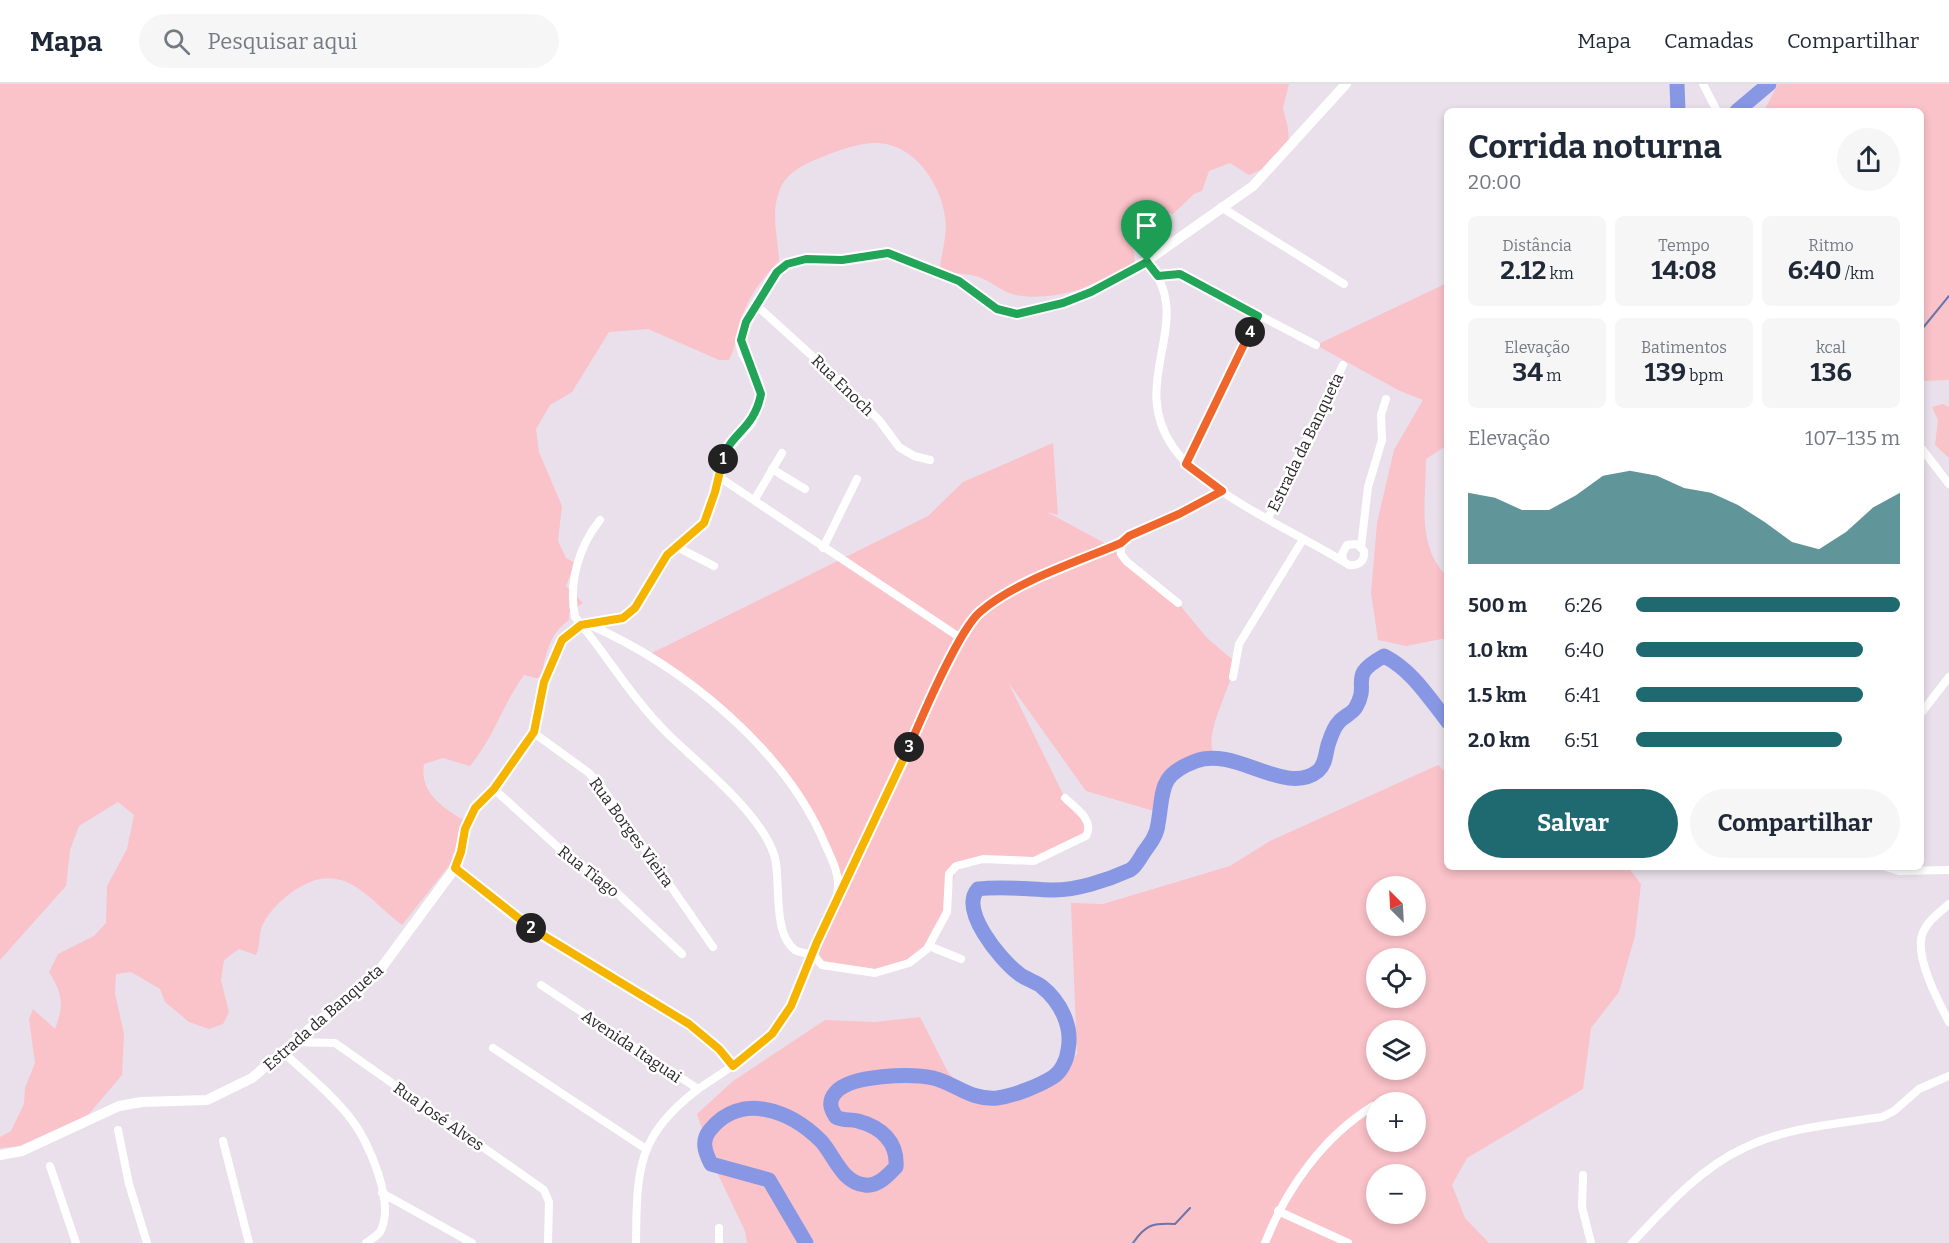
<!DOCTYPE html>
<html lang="pt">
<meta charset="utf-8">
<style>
:root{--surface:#fff;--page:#f6f6f7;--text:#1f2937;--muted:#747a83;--line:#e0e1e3;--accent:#1e6a70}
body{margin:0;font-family:Bitter,serif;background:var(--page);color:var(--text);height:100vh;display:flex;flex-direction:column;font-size:22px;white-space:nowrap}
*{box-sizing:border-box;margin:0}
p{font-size:20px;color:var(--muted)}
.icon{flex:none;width:33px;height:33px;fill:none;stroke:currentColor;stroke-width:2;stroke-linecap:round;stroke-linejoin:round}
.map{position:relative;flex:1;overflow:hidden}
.drawer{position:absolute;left:1444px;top:24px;width:480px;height:762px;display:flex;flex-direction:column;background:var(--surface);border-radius:9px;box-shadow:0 3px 9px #0003}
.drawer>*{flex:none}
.needle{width:39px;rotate:336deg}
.buttons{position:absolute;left:1366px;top:792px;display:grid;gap:12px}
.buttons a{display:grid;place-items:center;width:60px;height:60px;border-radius:50%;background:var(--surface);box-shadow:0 3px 9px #0003;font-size:30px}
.pin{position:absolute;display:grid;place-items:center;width:51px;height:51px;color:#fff;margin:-62px -26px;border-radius:50% 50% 50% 0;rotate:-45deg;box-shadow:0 0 6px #0007}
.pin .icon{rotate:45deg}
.km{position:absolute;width:30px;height:30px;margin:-15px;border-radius:50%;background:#222;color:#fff;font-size:16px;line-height:30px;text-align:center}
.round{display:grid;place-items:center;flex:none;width:63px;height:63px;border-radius:32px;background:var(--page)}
.summary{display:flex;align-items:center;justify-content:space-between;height:102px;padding:0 24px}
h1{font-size:33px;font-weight:700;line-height:45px}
.metrics{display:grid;grid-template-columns:repeat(3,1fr);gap:9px;height:102px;padding:6px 24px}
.metrics div{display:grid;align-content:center;border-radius:9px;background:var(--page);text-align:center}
.metrics b{font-size:26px;font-weight:700}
.metrics small{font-size:16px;font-weight:400}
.metrics p{font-size:16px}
.chart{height:168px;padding:12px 24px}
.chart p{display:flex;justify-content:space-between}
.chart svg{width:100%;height:108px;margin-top:6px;fill:var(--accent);opacity:.7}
.primary-button{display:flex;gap:12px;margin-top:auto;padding:12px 24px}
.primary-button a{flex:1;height:69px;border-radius:36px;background:var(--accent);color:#fff;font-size:24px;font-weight:700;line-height:69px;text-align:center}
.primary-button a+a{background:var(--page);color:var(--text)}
ul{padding:0 24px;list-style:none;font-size:20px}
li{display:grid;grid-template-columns:96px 72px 1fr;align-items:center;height:45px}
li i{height:15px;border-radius:8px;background:var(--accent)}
header{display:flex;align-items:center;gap:36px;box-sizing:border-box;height:84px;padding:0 30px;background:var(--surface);border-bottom:2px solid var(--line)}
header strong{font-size:28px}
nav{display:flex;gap:33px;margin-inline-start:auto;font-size:21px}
.search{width:420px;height:54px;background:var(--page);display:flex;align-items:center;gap:15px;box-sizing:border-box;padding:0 21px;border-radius:33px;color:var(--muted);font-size:22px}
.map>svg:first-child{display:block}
.green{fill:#fac2c9;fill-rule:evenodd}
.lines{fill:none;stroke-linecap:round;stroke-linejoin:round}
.stream{stroke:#6b75ac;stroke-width:2}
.river{stroke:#8797e4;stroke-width:15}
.minor{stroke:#fff;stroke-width:8}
.tertiary{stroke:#fff;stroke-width:10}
.split-1-casing{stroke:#fff;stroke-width:12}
.split-2-casing{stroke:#fff;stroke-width:12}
.split-3-casing{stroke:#fff;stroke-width:12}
.split-4-casing{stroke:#fff;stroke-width:12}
.split-5-casing{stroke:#fff;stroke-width:12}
.split-1{stroke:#22a559;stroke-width:8}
.split-2{stroke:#f5b400;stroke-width:8}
.split-3{stroke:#f5b400;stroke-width:8}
.split-4{stroke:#f0652b;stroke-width:8}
.split-5{stroke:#22a559;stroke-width:8}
.labels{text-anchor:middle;stroke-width:5;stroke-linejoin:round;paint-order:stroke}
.street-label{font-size:16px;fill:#2b272b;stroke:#fff}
</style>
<header>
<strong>Mapa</strong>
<div class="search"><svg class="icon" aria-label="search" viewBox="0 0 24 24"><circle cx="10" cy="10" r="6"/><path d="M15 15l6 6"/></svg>Pesquisar aqui</div>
<nav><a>Mapa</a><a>Camadas</a><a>Compartilhar</a></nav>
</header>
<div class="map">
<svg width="1949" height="1159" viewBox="0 0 1949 1159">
<rect width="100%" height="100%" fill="#eae0eb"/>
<g class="green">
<path d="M0,0h1289l-6,24 5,20 1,18 -26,23 -14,6 -19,-12 -21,8 -7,20 -8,3 -21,20c-15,-5 -36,9 -51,16l12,21 1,11c-28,23 -88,42 -123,32 -12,-4 -22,-13 -33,-17 -15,-5 -26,-1 -39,-11 2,-13 6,-28 6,-41 -2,-36 -28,-79 -67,-82 -19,-1 -39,7 -57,14 -16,6 -35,15 -42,32 -10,24 -2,47 -1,72 -14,15 -27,30 -35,50 -7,16 -7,34 -15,49h-10l-71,-31 -39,3 -37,60 -22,13 -14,24 3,23 23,54 -4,35 8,17 9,5 -9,23 17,17 -14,10v7c-20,14 -23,34 -28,57l-5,1 -12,-3c-21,29 -31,64 -54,91l-27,-8 -19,6c-5,28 18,43 39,56l-12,43 -49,62c-35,-27 -59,-67 -107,-35 -11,7 -26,21 -32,34 -5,9 -2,21 -7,31l-17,-6 -15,11 -3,20 8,32 -6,12 -14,5 -20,-7 -24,-20 -5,-13 -29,-17 -15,2 -1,19 9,41 -2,41 -34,40 -69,31 -19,2v-11l11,-6 13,-27 1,-16 10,-25 -6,-44 4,-10 22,20c9,-24 8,-35 -6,-57l9,-18 36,-18 12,-13 1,-37 20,-37 7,-34 -16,-13 -39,24 -9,24 -4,36 -66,74z"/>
<polygon points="1778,0 1949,0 1949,296 1922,297 1922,27 1764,27"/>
<path d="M1447,199v162l-21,14c0,40 -10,88 21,117v62l-41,8 -28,-6 -7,-47 6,-70 17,-73 29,-50 -25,-10 -82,-45z"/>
<polygon points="1943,320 1949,323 1949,374 1935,361 1938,336 1932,323"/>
<path d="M1053,359l5,72 -11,-3 61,33 70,58 29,35 27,23c-2,29 -29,66 -21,92 -44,17 -46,11 -49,61l-78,-23 -78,-109 57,116 19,18 2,20 -52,25 -51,-2 -27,7 -9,46 -29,46 -43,15 -53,-8 -5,-23 20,-42 -1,-30 -21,-51 -35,-50 -65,-66 -67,-48 280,-139 35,-34z"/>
<path d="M1438,681l9,8 1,94h180l13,17 -6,52 -16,56 -28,36 -8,61 -116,69 -15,27 13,33 24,25h-742l-2,-12 -29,-61 -19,-56 36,-33 92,-61 50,2 45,-5 28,55 14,16 37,9 63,-25 15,-18 -6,-151 32,1 127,-38 40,-25zM1377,802h39v40h-39zM1377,874h39v40h-39zM1377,946h39v40h-39zM1377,1018h39v40h-39zM1377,1090h39v40h-39z"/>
</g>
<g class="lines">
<g class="stream">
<polyline points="1922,245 1949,212"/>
<path d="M1133,1159c13,-19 20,-20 42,-19l15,-16"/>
</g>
<g class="river">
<polyline points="1677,0 1678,27"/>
<polyline points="1737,27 1769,0"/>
<path d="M806,1159l-37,-63 -58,-16c-6,-12 -10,-23 -1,-34 31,-39 81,-19 111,11 13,14 21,42 44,44 13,2 23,-10 31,-18 2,-25 -15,-40 -38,-46 -8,-2 -15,0 -22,-4 -6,-9 -8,-16 0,-25 15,-17 75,-19 97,-14 24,6 36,22 64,20 16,-2 42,-12 56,-21 8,-5 14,-17 15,-27 5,-24 -8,-49 -27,-64 -7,-5 -16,-7 -23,-13 -18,-14 -59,-63 -40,-84 24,-3 48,0 73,1 24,1 57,-10 79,-20 6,-3 10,-12 14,-18 6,-8 13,-17 14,-28 6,-34 0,-49 38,-63 39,-15 90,36 122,10 9,-8 7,-19 11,-29 2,-6 6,-16 10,-20 5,-6 14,-9 17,-15 15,-26 -10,-30 28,-51 28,14 45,42 64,66"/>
</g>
<g class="minor">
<polyline points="1703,0 1717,27"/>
<polyline points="1221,123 1344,200"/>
<path d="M1147,178c52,59 -21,117 26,185 33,48 128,87 176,118 10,1 16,-4 15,-14l-7,-7 -10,1 -5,9 1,5"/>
<polyline points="1158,192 1180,190 1316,261"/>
<polyline points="756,221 844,301 879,336 899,363 914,372 930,376"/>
<polyline points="1922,365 1949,400"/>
<polyline points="1186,380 1258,232"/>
<polyline points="772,385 805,405"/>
<polyline points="719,393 962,555"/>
<polyline points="755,415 782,369"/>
<polyline points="1268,434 1343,281"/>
<path d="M600,436c-21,26 -32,63 -25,97 32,38 58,83 94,118 31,30 95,81 106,123 6,23 -3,75 20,92 4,3 13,3 18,5 -29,76 -49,91 -115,134"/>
<polyline points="675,462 714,482"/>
<polyline points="1361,463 1368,403 1382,356 1381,331 1386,315"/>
<polyline points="823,464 857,395"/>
<polyline points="1178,519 1126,477 1121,470 1121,459 1129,452 1180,430 1222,407"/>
<path d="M590,541c93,41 195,124 235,219 6,14 14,28 13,43 -1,23 -18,46 -25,68l9,10 53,8 34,-10 18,-14 20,-37 2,-38 7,-8 27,-7 51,2 52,-25c9,-16 -11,-28 -21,-38"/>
<polyline points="1233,593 1239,560 1302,457"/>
<polyline points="1922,628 1949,593"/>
<polyline points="534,649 589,689 601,702 713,863"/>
<polyline points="494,705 572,776 601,794 682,870"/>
<polyline points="1886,783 1899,787 1949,786"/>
<path d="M455,784c22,18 43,39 67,55 70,47 156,78 211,143"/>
<polyline points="840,810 929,618 962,555 979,529 1017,504 1121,459"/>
<path d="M1949,820c-10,9 -23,18 -27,31 -7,22 16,66 27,87"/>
<polyline points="929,862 961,875"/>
<path d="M541,901l157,104c-62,48 -61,81 -62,154"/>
<polyline points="292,958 335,959 544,1106 549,1118 548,1159"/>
<polyline points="493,964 646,1065"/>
<path d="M282,967c23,22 50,43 69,68 18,23 45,85 29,113 -3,4 -10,8 -14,11"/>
<polyline points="118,1046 129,1100 147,1159"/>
<polyline points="223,1057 249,1159"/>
<polyline points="50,1082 76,1159"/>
<polyline points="1583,1091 1582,1123 1591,1159"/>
<polyline points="382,1109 472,1159"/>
<polyline points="1278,1127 1348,1159"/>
<polyline points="719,1159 719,1144"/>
<path d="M1265,1159c21,-54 58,-106 108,-137"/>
<path d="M1632,1159c32,-34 68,-75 112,-95 43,-21 92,-24 138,-31l12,-6 25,-22 30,-13"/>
</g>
<polyline class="tertiary" points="0,1071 22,1067 119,1022 142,1018 207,1016 252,994 382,883 455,784 461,768 465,745 475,724 494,705 534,649 544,598 562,556 581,541 623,534 639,519 667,470 703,439 715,408 725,368 751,339 759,320 761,310 758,298 743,269 740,257 746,238 776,188 787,180 806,175 842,176 888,169 959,197 997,225 1017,230 1063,219 1131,188 1253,102 1346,0"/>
</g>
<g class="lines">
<defs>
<path id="split-1" d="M723,375c7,-26 31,-29 38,-65l-20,-54 5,-18 31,-50 10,-8 19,-5 36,1 46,-7 71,28 38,28 20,5 46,-11 28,-11 56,-30"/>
<polyline id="split-2" points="531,844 455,784 461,768 465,745 475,724 494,705 534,648 544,598 562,556 581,541 623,534 635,524 667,471 704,439 715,408 723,375"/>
<polyline id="split-3" points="531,844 689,940 719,965 733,982 772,950 791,922 817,858 909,663"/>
<path id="split-4" d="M909,663c13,-30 49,-116 71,-135 36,-31 97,-50 141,-69l8,-7 50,-22 43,-23 -36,-27 64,-132"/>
<polyline id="split-5" points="1147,178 1158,192 1180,190 1258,232 1250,248"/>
</defs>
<use href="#split-1" class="split-1-casing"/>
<use href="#split-2" class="split-2-casing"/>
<use href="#split-3" class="split-3-casing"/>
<use href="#split-4" class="split-4-casing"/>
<use href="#split-5" class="split-5-casing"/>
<use href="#split-1" class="split-1"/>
<use href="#split-2" class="split-2"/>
<use href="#split-3" class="split-3"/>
<use href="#split-4" class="split-4"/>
<use href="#split-5" class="split-5"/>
</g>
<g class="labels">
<g class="street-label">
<text transform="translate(843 301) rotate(44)" y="6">Rua Enoch</text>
<text transform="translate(1305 358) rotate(-64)" y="6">Estrada da Banqueta</text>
<text transform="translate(632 748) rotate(54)" y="6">Rua Borges Vieira</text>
<text transform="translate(589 787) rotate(38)" y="6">Rua Tiago</text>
<text transform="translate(323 933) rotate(-41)" y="6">Estrada da Banqueta</text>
<text transform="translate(632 962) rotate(34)" y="6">Avenida Itaguai</text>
<text transform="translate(439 1032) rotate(35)" y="6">Rua José Alves</text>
</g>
</g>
</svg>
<div class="buttons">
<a><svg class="needle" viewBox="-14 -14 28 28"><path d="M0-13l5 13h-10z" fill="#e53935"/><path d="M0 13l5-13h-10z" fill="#747a83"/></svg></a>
<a><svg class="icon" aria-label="locate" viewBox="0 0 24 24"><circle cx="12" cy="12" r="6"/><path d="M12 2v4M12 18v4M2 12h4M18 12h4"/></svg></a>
<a><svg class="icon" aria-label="layers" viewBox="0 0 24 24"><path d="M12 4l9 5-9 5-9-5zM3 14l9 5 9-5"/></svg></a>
<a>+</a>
<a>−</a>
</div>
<div class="pin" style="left:1147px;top:178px;background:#1e9e55"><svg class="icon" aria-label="arrive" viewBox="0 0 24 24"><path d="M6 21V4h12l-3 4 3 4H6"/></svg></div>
<b class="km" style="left:723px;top:375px">1</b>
<b class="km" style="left:531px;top:844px">2</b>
<b class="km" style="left:909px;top:663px">3</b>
<b class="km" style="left:1250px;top:248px">4</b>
<section class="drawer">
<div class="summary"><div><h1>Corrida noturna</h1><p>20:00</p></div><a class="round"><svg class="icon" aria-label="share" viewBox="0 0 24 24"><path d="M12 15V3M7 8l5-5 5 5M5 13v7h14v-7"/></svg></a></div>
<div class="metrics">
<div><p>Distância</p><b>2.12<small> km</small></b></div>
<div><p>Tempo</p><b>14:08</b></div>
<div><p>Ritmo</p><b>6:40<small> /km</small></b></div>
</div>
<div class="metrics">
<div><p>Elevação</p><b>34<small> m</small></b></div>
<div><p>Batimentos</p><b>139<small> bpm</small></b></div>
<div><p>kcal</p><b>136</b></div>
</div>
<div class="chart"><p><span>Elevação</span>107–135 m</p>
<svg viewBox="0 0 160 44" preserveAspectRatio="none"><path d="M0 44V15L10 17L20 22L30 22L40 16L50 8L60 6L70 8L80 13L90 15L100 20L110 27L120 35L130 38L140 31L150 21L160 15V44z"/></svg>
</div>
<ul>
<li><b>500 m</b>6:26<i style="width:100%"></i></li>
<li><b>1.0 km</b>6:40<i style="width:86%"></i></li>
<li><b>1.5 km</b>6:41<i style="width:86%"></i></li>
<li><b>2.0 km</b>6:51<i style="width:78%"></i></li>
</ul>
<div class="primary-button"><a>Salvar</a><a>Compartilhar</a></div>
</section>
</div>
